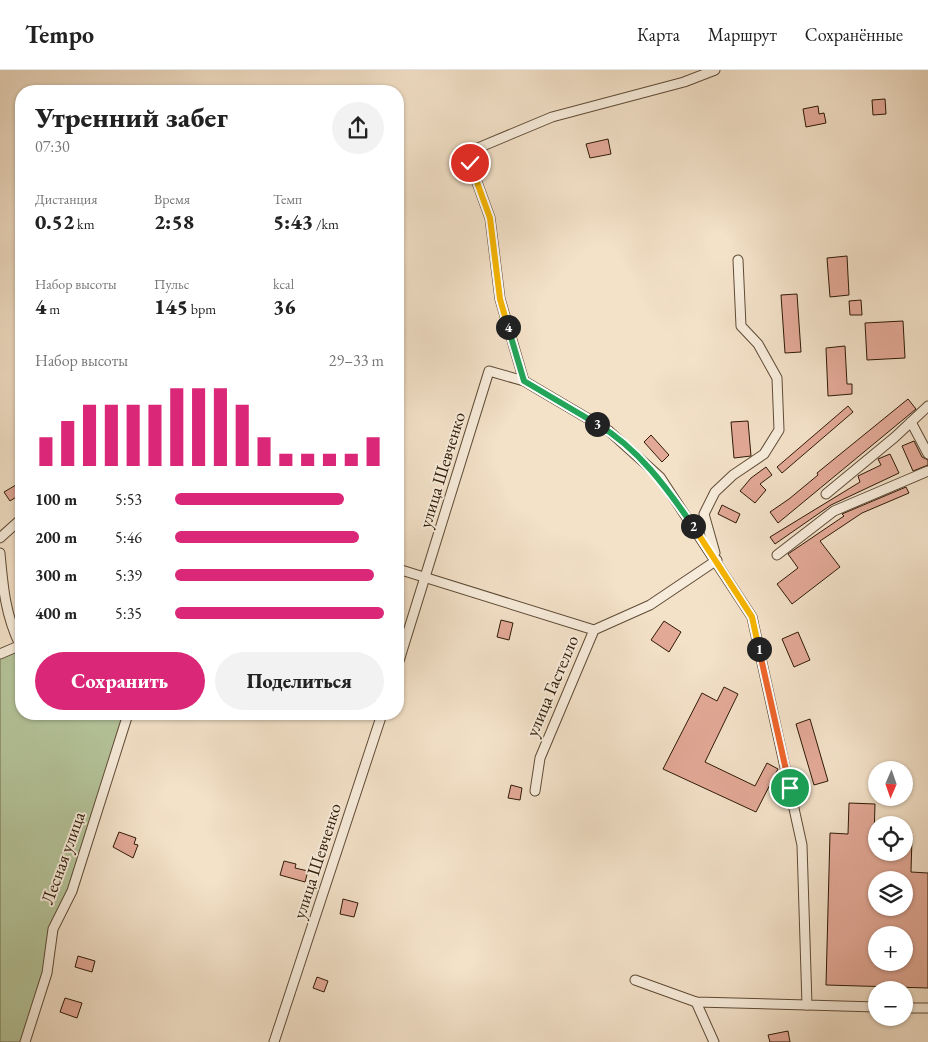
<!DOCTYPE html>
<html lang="ru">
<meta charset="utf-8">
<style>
:root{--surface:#fff;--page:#f2f2f2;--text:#222;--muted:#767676;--line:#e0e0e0;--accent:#db2777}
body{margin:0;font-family:"EB Garamond",serif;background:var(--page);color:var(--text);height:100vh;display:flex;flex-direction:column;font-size:19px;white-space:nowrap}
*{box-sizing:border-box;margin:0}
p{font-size:16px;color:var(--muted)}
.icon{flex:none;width:28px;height:28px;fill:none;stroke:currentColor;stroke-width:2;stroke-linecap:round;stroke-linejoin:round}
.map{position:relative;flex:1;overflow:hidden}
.side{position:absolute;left:15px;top:15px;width:389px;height:635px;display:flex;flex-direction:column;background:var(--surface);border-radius:20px;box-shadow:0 1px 4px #0004}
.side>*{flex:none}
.needle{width:32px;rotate:182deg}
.controls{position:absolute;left:868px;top:691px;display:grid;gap:10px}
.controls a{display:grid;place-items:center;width:45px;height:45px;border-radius:50%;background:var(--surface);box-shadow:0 1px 4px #0004;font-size:25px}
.pin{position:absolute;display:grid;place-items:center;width:42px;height:42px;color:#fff;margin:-21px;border:2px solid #fff;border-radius:50%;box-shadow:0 1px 5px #0007}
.km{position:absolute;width:25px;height:25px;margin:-12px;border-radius:50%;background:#222;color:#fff;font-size:14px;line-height:25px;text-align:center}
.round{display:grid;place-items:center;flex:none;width:52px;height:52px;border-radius:26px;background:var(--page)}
.headline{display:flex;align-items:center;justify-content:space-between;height:85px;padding:0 20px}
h1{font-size:28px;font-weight:800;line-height:38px}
.stats{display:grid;grid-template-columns:repeat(3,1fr);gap:8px;height:85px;padding:5px 20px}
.stats div{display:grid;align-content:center}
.stats b{font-size:21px;font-weight:800}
.stats small{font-size:14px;font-weight:400}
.stats p{font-size:14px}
.chart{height:140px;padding:10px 20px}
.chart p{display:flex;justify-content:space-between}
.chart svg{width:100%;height:90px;margin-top:5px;stroke:var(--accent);stroke-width:6}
.action{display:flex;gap:10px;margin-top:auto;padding:10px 20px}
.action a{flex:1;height:58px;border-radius:30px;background:var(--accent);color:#fff;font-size:20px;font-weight:800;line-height:58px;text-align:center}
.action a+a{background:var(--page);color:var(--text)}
ul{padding:0 20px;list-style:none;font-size:16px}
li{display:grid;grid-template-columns:80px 60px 1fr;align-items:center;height:38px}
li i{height:12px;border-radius:6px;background:var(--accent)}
header{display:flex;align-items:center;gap:30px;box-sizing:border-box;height:70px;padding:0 25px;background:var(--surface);border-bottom:1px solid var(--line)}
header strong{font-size:24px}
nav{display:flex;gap:28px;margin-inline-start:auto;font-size:18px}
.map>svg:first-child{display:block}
.green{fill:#b5c49a;stroke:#726e50}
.building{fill:#e3a997;stroke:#2e1906;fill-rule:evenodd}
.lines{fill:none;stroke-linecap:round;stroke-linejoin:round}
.minor-casing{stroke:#5f4b36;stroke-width:11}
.minor{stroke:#f7ecdb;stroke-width:9}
.split-1-casing{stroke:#fff;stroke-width:10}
.split-2-casing{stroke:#fff;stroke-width:10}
.split-3-casing{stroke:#fff;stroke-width:10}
.split-4-casing{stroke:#fff;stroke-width:10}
.split-5-casing{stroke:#fff;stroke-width:10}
.split-1{stroke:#f0652b;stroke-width:6}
.split-2{stroke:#f5b400;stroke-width:6}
.split-3{stroke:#22a559;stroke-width:6}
.split-4{stroke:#22a559;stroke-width:6}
.split-5{stroke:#f5b400;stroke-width:6}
.labels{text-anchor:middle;stroke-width:4;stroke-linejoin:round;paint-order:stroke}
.street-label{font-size:18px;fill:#2e1906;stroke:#f7ecdb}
</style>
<header>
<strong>Tempo</strong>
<nav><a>Карта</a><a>Маршрут</a><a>Сохранённые</a></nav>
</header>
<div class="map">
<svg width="928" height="972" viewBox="0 0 928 972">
<rect width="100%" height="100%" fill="#f3e1c8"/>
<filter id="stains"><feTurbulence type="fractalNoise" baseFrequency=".004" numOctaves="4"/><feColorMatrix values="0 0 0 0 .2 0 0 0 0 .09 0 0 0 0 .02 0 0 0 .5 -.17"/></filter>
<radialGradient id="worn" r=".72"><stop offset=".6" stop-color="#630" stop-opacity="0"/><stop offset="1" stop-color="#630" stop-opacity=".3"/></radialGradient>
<polygon class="green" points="21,575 21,644 128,644 72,821 53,859 47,903 25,972 0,972 0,584"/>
<g class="building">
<polygon points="885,29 886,44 873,45 872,30"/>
<polygon points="818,36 819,44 824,43 826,53 806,57 803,39"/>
<polygon points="608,69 611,84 590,88 586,74"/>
<polygon points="847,186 849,225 830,227 827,188"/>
<polygon points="797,224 801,282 785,283 781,225"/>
<polygon points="861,230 862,245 850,245 849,231"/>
<polygon points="903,251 905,288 867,290 865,253"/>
<polygon points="845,276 847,314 852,314 852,324 828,326 826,278"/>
<polygon points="908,329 916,339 778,453 770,442 789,429 818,405 817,403"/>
<polygon points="848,336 853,342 782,403 777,397"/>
<polygon points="748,351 751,386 734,388 731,352"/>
<polygon points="651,365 669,385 662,392 644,372"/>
<polygon points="914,371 922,387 928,390 928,395 913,401 902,376"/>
<polygon points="890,384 899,403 831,435 775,474 770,467 860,412 858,406 881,395 878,389"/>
<polygon points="766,397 772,405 760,414 766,420 755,433 740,421 751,408"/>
<polygon points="21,412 21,424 10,431 4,422"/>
<polygon points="906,417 909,423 862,443 820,471 840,497 792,534 777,514 798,498 788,484 844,446 842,444"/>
<polygon points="722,435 740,444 736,453 718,444"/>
<polygon points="501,550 513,553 509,570 497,567"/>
<polygon points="664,551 681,562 669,582 651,570"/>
<polygon points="798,562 810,590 794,597 782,569"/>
<polygon points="724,617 738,624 705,692 755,716 767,693 778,699 756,742 663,699 702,623 717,631"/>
<polygon points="810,649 828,711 814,715 796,654"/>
<polygon points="511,715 522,718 520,730 508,728"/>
<path d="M849,733l26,1 -1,32h2v16h28v-15h8l-1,35 17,1v115l-102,-3 4,-152 18,1zM876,810h28v28h-28zM876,865h28v27h-28z"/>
<polygon points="119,762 136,768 134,774 138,775 133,788 113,777"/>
<polygon points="284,791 296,794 295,798 308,801 305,812 280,805"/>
<polygon points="343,829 358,833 354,847 340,844"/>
<polygon points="78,886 95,891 92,902 75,897"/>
<polygon points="317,907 328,911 324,922 313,918"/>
<polygon points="65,928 82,933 77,948 60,942"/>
<polygon points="788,961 790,972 770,972 768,965"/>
</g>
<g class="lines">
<defs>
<g id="minor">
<polyline points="524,311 500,229 490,148 470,93 473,80 552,47 684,12 715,0"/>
<polyline points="911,352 928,384"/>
<polyline points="826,424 895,367 928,336"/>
<polyline points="0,468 21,449"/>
<path d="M0,483c3,33 5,61 20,92"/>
<polyline points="715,483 704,444 715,422 733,405 764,384 779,360 777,308 758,274 741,256 738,190"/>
<polyline points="777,485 834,441 928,401"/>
<polyline points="398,499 594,560"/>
<polyline points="0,584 21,575"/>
<polyline points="398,594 489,301 524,311 609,361 660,407 752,547 802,775 807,935 876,937"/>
<polyline points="535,721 540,688 594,560 650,535 717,490"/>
<polyline points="635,910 696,932 807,935"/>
<polyline points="696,932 714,972"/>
<polyline points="904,938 928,938"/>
<polyline points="25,972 47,903 53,859 72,821 128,644"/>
<polyline points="274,972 382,644"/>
</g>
</defs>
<use href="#minor" class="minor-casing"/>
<use href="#minor" class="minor"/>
</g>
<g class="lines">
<defs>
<polyline id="split-1" points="759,579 790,718"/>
<polyline id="split-2" points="693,456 752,547 759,579"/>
<path id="split-3" d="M597,354c41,24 70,64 96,102"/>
<polyline id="split-4" points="508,257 524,311 597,354"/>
<polyline id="split-5" points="470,93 490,148 500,229 508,257"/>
</defs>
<use href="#split-1" class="split-1-casing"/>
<use href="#split-2" class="split-2-casing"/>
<use href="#split-3" class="split-3-casing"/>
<use href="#split-4" class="split-4-casing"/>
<use href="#split-5" class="split-5-casing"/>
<use href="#split-1" class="split-1"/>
<use href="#split-2" class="split-2"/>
<use href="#split-3" class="split-3"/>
<use href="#split-4" class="split-4"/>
<use href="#split-5" class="split-5"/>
</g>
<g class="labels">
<g class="street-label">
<text transform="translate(442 400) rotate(-73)" y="6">улица Шевченко</text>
<text transform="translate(552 616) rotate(-67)" y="6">улица Гастелло</text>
<text transform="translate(63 788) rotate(-70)" y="6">Лесная улица</text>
<text transform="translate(317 791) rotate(-72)" y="6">улица Шевченко</text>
</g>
</g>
<rect width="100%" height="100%" filter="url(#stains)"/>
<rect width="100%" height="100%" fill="url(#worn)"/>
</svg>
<div class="controls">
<a><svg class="needle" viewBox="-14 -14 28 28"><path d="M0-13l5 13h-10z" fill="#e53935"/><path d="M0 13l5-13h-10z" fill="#767676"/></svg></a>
<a><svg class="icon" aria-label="locate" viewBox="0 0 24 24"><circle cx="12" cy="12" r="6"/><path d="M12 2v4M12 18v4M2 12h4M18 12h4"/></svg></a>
<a><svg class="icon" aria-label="layers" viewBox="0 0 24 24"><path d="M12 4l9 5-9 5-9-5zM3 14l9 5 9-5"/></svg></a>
<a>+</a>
<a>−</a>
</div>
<div class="pin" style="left:790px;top:718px;background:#1e9e55"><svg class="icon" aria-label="arrive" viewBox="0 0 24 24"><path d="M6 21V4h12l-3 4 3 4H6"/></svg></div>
<div class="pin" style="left:470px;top:93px;background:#d93025"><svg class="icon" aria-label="check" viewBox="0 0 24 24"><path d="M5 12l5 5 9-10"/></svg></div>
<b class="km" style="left:759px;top:579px">1</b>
<b class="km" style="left:693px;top:456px">2</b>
<b class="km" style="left:597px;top:354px">3</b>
<b class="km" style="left:508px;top:257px">4</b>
<section class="side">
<div class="headline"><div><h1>Утренний забег</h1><p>07:30</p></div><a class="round"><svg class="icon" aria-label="share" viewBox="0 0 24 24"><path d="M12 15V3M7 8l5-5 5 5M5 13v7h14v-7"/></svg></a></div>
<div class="stats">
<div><p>Дистанция</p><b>0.52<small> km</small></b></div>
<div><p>Время</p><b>2:58</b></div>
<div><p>Темп</p><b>5:43<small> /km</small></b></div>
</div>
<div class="stats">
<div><p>Набор высоты</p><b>4<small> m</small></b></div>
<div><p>Пульс</p><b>145<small> bpm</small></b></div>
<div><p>kcal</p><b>36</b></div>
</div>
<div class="chart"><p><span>Набор высоты</span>29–33 m</p>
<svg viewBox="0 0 160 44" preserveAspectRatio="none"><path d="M5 44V30M15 44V22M25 44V14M35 44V14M45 44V14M55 44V14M65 44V6M75 44V6M85 44V6M95 44V14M105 44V30M115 44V38M125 44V38M135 44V38M145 44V38M155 44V30"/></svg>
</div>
<ul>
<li><b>100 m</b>5:53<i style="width:81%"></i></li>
<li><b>200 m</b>5:46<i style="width:88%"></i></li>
<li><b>300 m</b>5:39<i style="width:95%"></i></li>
<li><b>400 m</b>5:35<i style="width:100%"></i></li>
</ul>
<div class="action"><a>Сохранить</a><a>Поделиться</a></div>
</section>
</div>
